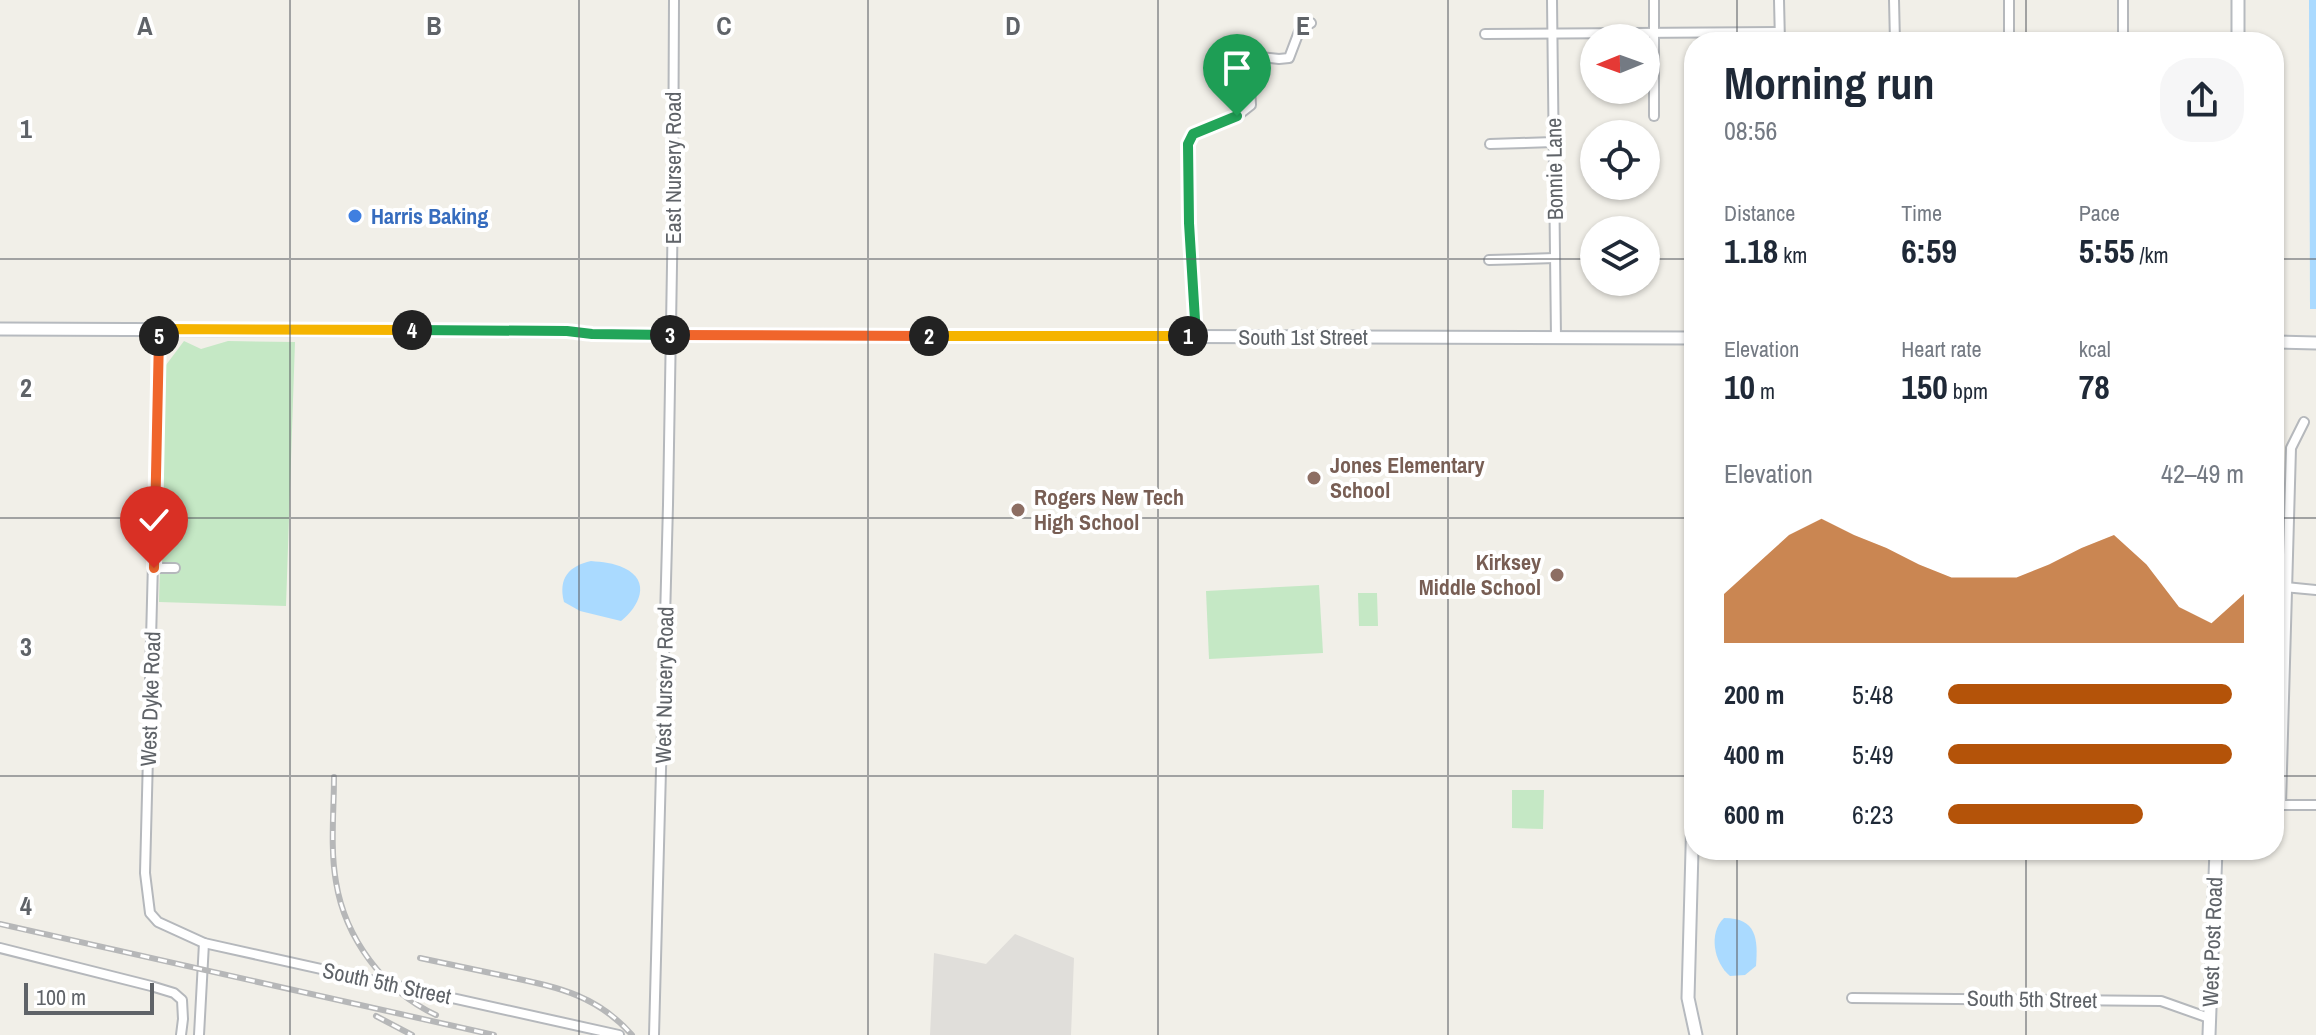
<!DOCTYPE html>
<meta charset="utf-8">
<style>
:root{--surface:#fff;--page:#f6f6f7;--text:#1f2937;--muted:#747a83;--accent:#b45309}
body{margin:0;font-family:"Archivo Narrow",sans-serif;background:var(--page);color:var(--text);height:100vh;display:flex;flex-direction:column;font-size:30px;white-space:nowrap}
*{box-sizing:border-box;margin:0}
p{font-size:26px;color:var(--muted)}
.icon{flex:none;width:44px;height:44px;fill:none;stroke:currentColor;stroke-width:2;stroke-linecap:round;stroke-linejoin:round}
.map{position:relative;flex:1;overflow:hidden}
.side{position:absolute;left:1684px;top:32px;width:600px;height:828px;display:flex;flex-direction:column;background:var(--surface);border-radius:32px;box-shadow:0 2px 6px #0004}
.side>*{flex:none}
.needle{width:52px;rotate:269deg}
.tools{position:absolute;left:1580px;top:24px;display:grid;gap:16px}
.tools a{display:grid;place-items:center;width:80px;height:80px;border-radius:50%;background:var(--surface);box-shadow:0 2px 6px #0004;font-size:40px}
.scale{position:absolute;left:24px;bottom:20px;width:130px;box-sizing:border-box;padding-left:8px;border:4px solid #5f6368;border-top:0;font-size:22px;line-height:28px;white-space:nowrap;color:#5f6368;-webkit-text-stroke:6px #fff;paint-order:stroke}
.pin{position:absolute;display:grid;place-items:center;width:68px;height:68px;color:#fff;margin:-82px -34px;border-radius:50% 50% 50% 0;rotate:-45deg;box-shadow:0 0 8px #0007}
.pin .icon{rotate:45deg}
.km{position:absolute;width:40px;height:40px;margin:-20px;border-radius:50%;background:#222;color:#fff;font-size:22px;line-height:40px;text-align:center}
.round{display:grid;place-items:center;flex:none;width:84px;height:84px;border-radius:32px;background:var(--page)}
.summary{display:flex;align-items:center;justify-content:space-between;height:136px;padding:0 40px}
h1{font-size:44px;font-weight:800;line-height:60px}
.metrics{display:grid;grid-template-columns:repeat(3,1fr);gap:12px;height:136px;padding:8px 40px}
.metrics div{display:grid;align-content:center}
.metrics b{font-size:34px;font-weight:800}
.metrics small{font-size:22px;font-weight:400}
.metrics p{font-size:22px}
.chart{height:224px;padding:16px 40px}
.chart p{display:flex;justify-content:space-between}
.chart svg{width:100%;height:144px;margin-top:8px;fill:var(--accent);opacity:.7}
ul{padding:0 40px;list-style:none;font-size:26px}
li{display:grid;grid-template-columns:128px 96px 1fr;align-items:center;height:60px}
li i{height:20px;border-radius:10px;background:var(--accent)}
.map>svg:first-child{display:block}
.industrial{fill:#e0deda}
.green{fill:#c5e8c5}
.water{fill:#aadaff}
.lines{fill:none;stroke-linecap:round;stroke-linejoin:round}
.street-casing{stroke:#b5b8bc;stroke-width:12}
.secondary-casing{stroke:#b6babf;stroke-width:15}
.street{stroke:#fff;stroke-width:8}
.secondary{stroke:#fff;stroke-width:11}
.rail-casing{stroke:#b6b7b8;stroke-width:6}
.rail{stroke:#fff;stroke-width:3;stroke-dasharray:9;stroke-linecap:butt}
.split-1-casing{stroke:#fff;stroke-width:16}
.split-2-casing{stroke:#fff;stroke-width:16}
.split-3-casing{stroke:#fff;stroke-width:16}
.split-4-casing{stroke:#fff;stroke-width:16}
.split-5-casing{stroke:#fff;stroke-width:16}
.split-6-casing{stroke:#fff;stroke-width:16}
.split-1{stroke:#22a559;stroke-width:10}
.split-2{stroke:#f5b400;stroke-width:10}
.split-3{stroke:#f0652b;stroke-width:10}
.split-4{stroke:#22a559;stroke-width:10}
.split-5{stroke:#f5b400;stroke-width:10}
.split-6{stroke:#f0652b;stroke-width:10}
.grid{fill:none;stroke:#5f6368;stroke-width:2;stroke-opacity:0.55}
.shop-dot{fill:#3f7fe0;stroke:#fff;stroke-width:3}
.education-dot{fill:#8d6e63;stroke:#fff;stroke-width:3}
.labels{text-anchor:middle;stroke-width:8;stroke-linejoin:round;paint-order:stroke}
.street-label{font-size:22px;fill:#5f6368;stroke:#fff}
.shop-label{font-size:22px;font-weight:bold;fill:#366cbe;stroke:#fff;text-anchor:start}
.education-label{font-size:22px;font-weight:bold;fill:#785e54;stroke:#fff;text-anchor:start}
.grid-label{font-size:26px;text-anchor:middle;font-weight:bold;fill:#5f6368;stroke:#fff;stroke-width:8;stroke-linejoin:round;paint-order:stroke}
</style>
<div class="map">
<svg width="2316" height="1035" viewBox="0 0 2316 1035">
<rect width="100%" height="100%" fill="#f1efe8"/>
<polygon class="industrial" points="1015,934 1074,958 1071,1035 930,1035 934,953 986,964"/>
<g class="green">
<polygon points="184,341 201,349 228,341 295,342 286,606 159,602 166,365"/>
<polygon points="1319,585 1323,653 1209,659 1206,591"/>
<polygon points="1358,593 1377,593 1378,626 1359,626"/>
<polygon points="1512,790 1544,790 1543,829 1512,828"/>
</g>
<g class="water">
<polygon points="2309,0 2316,0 2316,309 2310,309"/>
<path d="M591,561c11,1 23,2 33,7 28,13 15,39 -3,53l-41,-10 -16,-9c-6,-24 5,-36 27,-41z"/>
<path d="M1724,918c33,0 34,21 32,48l-11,9 -15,1c-16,-13 -22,-43 -6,-58z"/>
</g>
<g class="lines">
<defs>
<g id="street">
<polyline points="1552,0 1556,338"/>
<polyline points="1654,0 1654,116"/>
<polyline points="1779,0 1780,42"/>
<polyline points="1894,0 1895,42"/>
<polyline points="2009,0 2009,42"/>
<polyline points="2123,0 2123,42"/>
<polyline points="1485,34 1779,32"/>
<polyline points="1490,144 1554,142"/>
<polyline points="1489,260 1555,258"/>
<polyline points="159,329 145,873 150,913 158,922 204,943 619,1035"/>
<polyline points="1196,336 1189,223 1188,144 1193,134 1237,116 1251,105 1249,68 1253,56 1279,59 1289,58 1300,29 1311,23"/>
<polyline points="154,568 175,568"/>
<polyline points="2274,586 2316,590"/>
<polyline points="2274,805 2316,805"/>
<polyline points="2281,805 2291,448 2304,422"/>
<polyline points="0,948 151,986 174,993 182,1000 183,1019 181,1035"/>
<polyline points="1852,998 2161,1001 2209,1018"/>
<polyline points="199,1035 204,943"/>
<polyline points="654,1035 668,505 673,206 674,0"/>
</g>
<g id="secondary">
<polyline points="2238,0 2238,42"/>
<polyline points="0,329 567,331 592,334 688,335 1694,338"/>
<polyline points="2274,342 2316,343"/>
<polyline points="1694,776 1688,998 1696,1035"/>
<polyline points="2209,1035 2216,850"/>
</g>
</defs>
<use href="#street" class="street-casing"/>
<use href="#secondary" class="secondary-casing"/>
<use href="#street" class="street"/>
<use href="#secondary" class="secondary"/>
<defs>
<g id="rail">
<path d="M334,777c0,34 -4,71 2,105 9,56 48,109 100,133"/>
<polyline points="0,924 494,1035"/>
<path d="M420,958c28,6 57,12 85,18 51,11 91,18 127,59"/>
<polyline points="376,1016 412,1035"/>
</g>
</defs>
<use href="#rail" class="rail-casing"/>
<use href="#rail" class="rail"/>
</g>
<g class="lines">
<defs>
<polyline id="split-1" points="1188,336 1196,336 1189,223 1188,144 1193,134 1237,116"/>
<polyline id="split-2" points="929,336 1188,336"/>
<polyline id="split-3" points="670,335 929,336"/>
<polyline id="split-4" points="412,330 567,331 592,334 670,335"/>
<polyline id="split-5" points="159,336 159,329 412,330"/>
<polyline id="split-6" points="154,568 159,336"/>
</defs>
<use href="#split-1" class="split-1-casing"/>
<use href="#split-2" class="split-2-casing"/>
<use href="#split-3" class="split-3-casing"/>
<use href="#split-4" class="split-4-casing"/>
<use href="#split-5" class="split-5-casing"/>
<use href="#split-6" class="split-6-casing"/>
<use href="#split-1" class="split-1"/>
<use href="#split-2" class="split-2"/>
<use href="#split-3" class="split-3"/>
<use href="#split-4" class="split-4"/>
<use href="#split-5" class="split-5"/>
<use href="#split-6" class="split-6"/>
</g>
<path class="grid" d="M290,0v1035M579,0v1035M868,0v1035M1158,0v1035M1448,0v1035M1737,0v42M2026,0v42M0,259h1594M1646,259h48M2274,259h42M0,518h1694M2274,518h42M0,776h1694M2274,776h42M1737,850v185M2026,850v185"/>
<circle class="shop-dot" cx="355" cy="216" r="8"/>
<g class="education-dot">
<circle cx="1314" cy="478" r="8"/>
<circle cx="1018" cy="510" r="8"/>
<circle cx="1557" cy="575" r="8"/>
</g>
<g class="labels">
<g class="street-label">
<text transform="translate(673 168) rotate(-90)" y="8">East Nursery Road</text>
<text transform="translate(1554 169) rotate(-91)" y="8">Bonnie Lane</text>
<text x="1303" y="345">South 1st Street</text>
<text transform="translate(664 685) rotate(-89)" y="8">West Nursery Road</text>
<text transform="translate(150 699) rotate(-88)" y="8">West Dyke Road</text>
<text transform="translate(2212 942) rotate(-88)" y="8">West Post Road</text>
<text transform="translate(387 983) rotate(12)" y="8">South 5th Street</text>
<text transform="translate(2032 999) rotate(1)" y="8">South 5th Street</text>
</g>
<g class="shop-label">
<text x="371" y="224">Harris Baking</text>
</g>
<g class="education-label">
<text x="1330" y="473">Jones Elementary<tspan x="1330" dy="25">School</tspan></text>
<text x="1034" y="505">Rogers New Tech<tspan x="1034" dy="25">High School</tspan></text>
<text x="1541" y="570" text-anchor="end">Kirksey<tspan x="1541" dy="25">Middle School</tspan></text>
</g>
</g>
<g class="grid-label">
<text x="145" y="35">A</text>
<text x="434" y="35">B</text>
<text x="724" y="35">C</text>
<text x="1013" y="35">D</text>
<text x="1303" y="35">E</text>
<text x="26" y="138">1</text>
<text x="26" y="397">2</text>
<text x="26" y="656">3</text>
<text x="26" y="915">4</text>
</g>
</svg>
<div class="tools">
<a><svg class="needle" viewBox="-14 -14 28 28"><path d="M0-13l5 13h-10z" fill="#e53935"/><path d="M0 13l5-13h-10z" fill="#747a83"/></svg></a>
<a><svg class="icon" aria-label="locate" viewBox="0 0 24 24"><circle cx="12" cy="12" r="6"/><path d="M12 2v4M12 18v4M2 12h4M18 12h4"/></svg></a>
<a><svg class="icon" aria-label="layers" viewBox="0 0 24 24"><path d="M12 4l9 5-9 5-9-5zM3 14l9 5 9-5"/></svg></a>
</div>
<div class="scale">100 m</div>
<div class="pin" style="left:1237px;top:116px;background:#1e9e55"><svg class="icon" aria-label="arrive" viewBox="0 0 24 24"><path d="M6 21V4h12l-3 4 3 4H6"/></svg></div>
<div class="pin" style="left:154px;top:568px;background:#d93025"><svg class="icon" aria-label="check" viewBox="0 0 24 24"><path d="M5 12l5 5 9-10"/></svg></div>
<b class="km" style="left:1188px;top:336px">1</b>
<b class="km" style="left:929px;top:336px">2</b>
<b class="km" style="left:670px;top:335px">3</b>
<b class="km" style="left:412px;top:330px">4</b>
<b class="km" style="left:159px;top:336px">5</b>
<section class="side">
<div class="summary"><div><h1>Morning run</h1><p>08:56</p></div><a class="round"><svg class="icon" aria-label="share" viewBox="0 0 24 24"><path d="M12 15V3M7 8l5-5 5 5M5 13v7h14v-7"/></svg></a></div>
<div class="metrics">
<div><p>Distance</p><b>1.18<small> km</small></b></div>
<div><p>Time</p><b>6:59</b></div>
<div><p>Pace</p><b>5:55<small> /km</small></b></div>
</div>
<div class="metrics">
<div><p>Elevation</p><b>10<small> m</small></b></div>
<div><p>Heart rate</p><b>150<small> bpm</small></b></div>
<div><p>kcal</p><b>78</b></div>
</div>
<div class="chart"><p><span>Elevation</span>42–49 m</p>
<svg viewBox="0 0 160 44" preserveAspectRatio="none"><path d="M0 44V29L10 20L20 11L30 6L40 11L50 15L60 20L70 24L80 24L90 24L100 20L110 15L120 11L130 20L140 33L150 38L160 29V44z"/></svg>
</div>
<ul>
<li><b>200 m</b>5:48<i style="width:96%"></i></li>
<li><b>400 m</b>5:49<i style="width:96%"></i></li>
<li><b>600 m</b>6:23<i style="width:66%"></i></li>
</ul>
</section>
</div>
